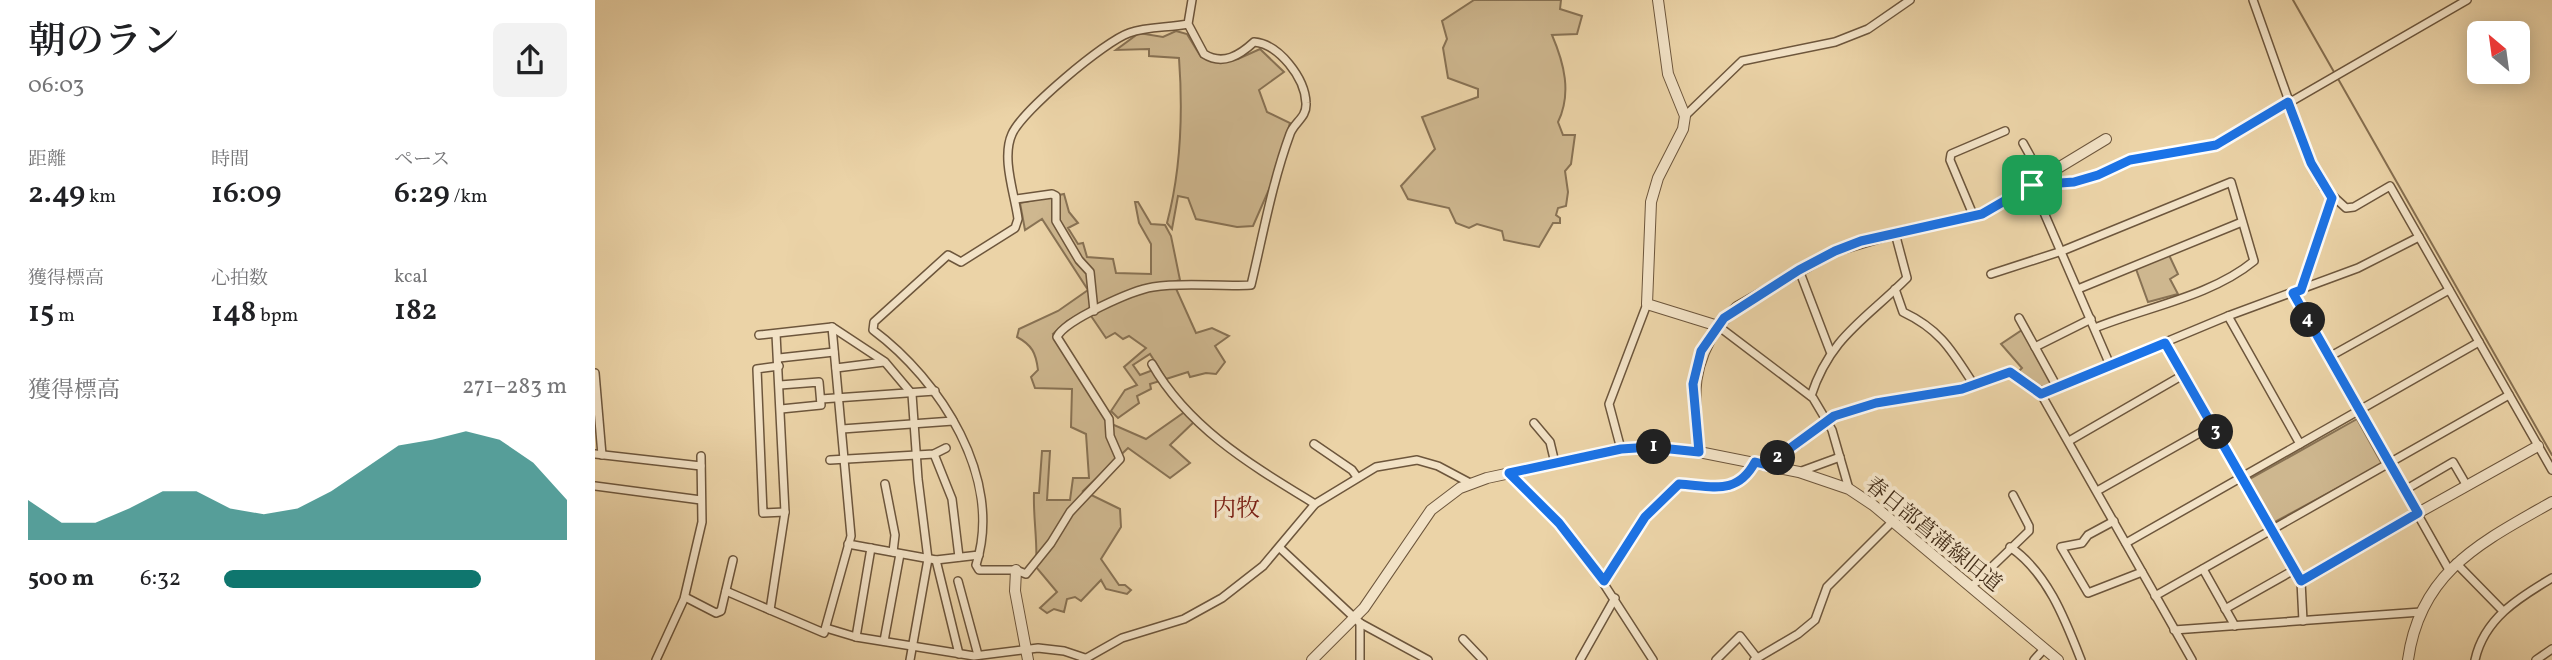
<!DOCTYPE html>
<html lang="ja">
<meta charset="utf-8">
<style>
:root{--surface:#fff;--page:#f2f2f2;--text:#202124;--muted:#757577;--accent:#0f766e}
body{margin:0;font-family:Vollkorn,"Noto Serif JP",serif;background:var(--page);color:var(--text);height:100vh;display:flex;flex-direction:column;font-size:26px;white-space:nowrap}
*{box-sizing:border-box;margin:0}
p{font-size:23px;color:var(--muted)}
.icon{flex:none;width:38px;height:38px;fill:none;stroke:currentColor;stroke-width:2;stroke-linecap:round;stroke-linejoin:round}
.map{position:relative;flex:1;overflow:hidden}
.details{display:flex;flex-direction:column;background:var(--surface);width:595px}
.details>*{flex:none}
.needle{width:46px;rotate:331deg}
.controls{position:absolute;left:1872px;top:21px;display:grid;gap:14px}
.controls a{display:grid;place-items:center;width:63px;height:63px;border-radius:10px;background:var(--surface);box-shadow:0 4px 18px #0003;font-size:35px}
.pin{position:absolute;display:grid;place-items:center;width:60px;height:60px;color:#fff;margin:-30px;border-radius:14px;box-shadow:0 4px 10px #0006}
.km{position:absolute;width:35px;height:35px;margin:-18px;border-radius:50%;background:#222;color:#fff;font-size:19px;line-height:35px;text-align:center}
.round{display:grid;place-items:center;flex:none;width:74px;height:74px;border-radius:10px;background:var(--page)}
.overview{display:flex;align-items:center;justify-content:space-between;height:119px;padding:0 28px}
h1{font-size:38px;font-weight:600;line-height:52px}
.figures{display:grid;grid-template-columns:repeat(3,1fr);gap:10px;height:119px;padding:7px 28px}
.figures div{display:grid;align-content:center}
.figures b{font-size:30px;font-weight:600}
.figures small{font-size:19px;font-weight:400}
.figures p{font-size:19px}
.chart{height:196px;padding:14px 28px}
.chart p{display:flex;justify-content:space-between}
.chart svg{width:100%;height:126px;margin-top:7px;fill:var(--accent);opacity:.7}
ul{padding:0 28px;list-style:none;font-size:23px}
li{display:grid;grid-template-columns:112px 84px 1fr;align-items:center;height:52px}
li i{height:18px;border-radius:9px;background:var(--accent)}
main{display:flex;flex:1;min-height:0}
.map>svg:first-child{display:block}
.green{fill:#ceb78f;stroke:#887254;stroke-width:2}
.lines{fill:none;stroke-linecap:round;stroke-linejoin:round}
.stream{stroke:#866f50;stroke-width:2}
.minor-casing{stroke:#6d563c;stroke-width:10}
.tertiary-casing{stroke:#6d563c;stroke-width:12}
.minor{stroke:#f2e2c6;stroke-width:7}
.tertiary{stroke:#f2e2c6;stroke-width:10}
.route-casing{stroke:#fff;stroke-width:14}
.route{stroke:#1a73e8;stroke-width:9}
.labels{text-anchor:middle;stroke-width:7;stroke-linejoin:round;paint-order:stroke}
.street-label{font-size:21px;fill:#432d18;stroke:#f2e2c6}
.quarter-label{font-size:24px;fill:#7a1f14;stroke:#f2e2c6}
</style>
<main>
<section class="details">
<div class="overview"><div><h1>朝のラン</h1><p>06:03</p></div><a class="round"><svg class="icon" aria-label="share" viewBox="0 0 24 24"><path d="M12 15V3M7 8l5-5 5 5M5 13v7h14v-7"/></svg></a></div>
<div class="figures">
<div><p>距離</p><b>2.49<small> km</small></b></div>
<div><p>時間</p><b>16:09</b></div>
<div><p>ペース</p><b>6:29<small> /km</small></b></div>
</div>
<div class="figures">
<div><p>獲得標高</p><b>15<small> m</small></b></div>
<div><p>心拍数</p><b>148<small> bpm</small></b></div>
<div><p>kcal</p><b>182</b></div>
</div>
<div class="chart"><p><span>獲得標高</span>271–283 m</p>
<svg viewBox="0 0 160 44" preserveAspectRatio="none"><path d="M0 44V30L10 38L20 38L30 33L40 27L50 27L60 33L70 35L80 33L90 27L100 19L110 11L120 9L130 6L140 9L150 17L160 30V44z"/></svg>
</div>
<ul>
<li><b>500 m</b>6:32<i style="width:75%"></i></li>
</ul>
</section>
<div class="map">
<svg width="1957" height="660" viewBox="0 0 1957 660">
<rect width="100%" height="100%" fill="#ebd3a7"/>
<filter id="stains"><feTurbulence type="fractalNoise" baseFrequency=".00286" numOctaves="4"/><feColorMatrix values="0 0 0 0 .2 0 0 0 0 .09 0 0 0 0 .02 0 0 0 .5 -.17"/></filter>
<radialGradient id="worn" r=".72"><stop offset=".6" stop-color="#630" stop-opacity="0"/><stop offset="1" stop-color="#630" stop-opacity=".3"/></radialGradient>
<g class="green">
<path d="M879,0h87l-1,9 22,7 -5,18 -25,1c12,28 20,58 6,87l5,13h12l-4,29 -6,7 3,21 -2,14 -8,2 -2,7 4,3v5h-7l-14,24 -35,-7 -2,-9 -25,-7 -8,4 -13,-5 -7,-15 -41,-9 -7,-13 34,-37 -13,-32 56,-20v-8l-30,-11 -5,-30 4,-9 -5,-18z"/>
<path d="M581,31l11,3 14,23 37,2 22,-10 24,23 -25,18 8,22 23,11 -16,55 -21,48 -16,1 -41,-8 -8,-21 -10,-2 -6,33 -5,-6c14,-53 16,-110 12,-165l-30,-2v-7l-33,1 23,-17 24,4z"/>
<path d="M469,194l5,18 9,11 -10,5 10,16 5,-1 4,14 26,2 3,14 35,1v-30l-12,-21 -4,-21h3l13,22 14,1 6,11 9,44 -7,2 23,51 16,-5 17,8 -14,10 10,16 -9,12 -10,-1 -16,4 -2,-5 -22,7 -16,-25 -17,11 7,10 13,-5 7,11 -10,3 1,5 -14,7 2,7 -21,15 -7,-7 14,-21 12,-5 -13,-18 22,-19 -17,-12 -6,3 -8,-6 -9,5 -19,-28 -20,11 -14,13 54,88 39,17 40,-28 10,9 -26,25 20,18 -20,15 -42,-30 -45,43 37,18 1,18 -20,32 18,26h6l6,5 -4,4 -21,-5 -5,-9 -20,21 -6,-4 -8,2 -3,13 -10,-3 -7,4 -7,-5 17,-16 -21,-25c2,-25 -3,-49 -2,-74h5l3,-42h8l-3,49h23l3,-22h16l-3,-44 -15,-7 1,-38 -37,-1 -4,-11 7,-7c-2,-17 -6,-25 -21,-33l2,-8 39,-18 30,-21 -46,-71 -17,11 -5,-27z"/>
<polygon points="1574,255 1583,274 1575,279 1583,294 1553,302 1541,269"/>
<path d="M1427,330l29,53 -3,5c-14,-3 -20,-7 -30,-16l4,-4 -21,-24z"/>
<polygon points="1762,419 1787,464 1678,523 1653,480"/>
</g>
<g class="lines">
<g class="stream">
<polyline points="1698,0 1739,72"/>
<polyline points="1742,77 1957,455"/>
</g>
<defs>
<g id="minor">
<polyline points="1658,0 1716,163 1728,187 1751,208 1759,207 1795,186 1957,470"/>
<path d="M593,24c-20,4 -40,2 -59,9 -24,8 -107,78 -117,101 -11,24 3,61 6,85l-3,9 -54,34 -13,-7 -74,67 -1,8c67,50 131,148 103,235l3,5h37l10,4 25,-31 19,-31 50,-53 -10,-23 -1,-17 -52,-82c8,-17 76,-47 96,-50 31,-5 66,0 98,-2 12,-50 21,-102 39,-151 4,-12 17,-16 16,-31 -1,-25 -27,-59 -52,-61 -14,13 -31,24 -50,12l-16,-30 4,-24"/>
<polyline points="1090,116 1147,61 1240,42 1273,29 1315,0"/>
<polyline points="1428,143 1448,179"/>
<polyline points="421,199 457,194 461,196 461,221 484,260 495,272 499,311"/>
<polyline points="1379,217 1355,160 1356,154 1410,131"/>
<polyline points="1204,270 1235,351"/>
<path d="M1396,274l71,-23 169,-69 23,79c-44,36 -108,46 -159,67"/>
<path d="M1300,289l8,23c38,18 49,39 71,73"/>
<polyline points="1483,289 1647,222"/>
<polyline points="1706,290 1737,198"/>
<polyline points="1698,293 1854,570"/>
<polyline points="1633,316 1705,444"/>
<polyline points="1424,318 1462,387"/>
<polyline points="1123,326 1218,398 1237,430 1254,489"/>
<polyline points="164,335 237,327 290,362 317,394 323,479 333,559 315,660"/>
<polyline points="1570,343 1706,581 1708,621"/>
<polyline points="1440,347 1496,319"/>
<polyline points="1734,357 1854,290"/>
<polyline points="184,358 239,352"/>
<path d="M557,364c37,65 101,102 163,140"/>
<polyline points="1515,365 1437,185 1479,182 1503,175 1535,160 1621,145 1872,0"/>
<polyline points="184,366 162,369 168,513 190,512"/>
<polyline points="241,368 289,362"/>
<polyline points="0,373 7,455"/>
<polyline points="185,385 224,382 226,405 186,409"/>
<polyline points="1446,394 1633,316 1763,268 1824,237"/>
<path d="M1216,396c19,-59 54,-76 96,-118l-12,-45"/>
<polyline points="226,399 340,391"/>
<polyline points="939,423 955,442 960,463"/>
<polyline points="247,429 358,421"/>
<polyline points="1474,441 1588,375"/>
<polyline points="719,444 757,470 762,477"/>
<polyline points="1026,449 1014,404 1052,304"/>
<polyline points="0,454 106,466"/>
<polyline points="339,454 357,499 364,557"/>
<polyline points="235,460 339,454 351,448"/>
<polyline points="1172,465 1204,444 1233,419 1258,409 1367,389 1415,372 1446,394 1597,660"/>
<polyline points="1204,472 1245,457"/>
<polyline points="914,473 985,547 1058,660"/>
<polyline points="290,484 300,535 298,552"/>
<polyline points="0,486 106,500"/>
<polyline points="1810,490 1858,462 1872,486"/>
<polyline points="1502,491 1617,426"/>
<polyline points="1519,521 1493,535 1487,543 1466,547 1493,593 1547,572"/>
<polyline points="1531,543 1884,342"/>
<polyline points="253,544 341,560 384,555"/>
<path d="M1415,547c37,25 55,72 71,113"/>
<polyline points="685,548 765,623 833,660"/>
<polyline points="341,560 364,654"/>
<polyline points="1861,563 1908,611"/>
<polyline points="1608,569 1640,626"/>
<polyline points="363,581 383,655"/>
<path d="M1009,581l41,-64 34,-33c33,2 58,12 76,-22"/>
<polyline points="1706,581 1823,513"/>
<polyline points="1376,587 1434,531 1434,526 1418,495"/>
<polyline points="131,591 175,610 190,512 181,334"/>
<polyline points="1560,596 1914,395"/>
<polyline points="90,597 121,613 126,611 138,560"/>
<polyline points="1630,609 1699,570"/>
<polyline points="175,610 229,633 256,536 237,327"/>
<polyline points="765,623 765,660"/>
<polyline points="231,628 261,637 379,656 443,648 469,651 490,658"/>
<polyline points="1579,630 1826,612"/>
<polyline points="261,637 276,548"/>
<polyline points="868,639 888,660"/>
<polyline points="289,641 305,554"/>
<polyline points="61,660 89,599 107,522 106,456"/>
<polyline points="488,660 527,638 589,619 627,598 668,566 720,504 781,467 822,460 843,466 875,483"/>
<polyline points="985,660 1020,598"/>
<polyline points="1121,660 1145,636 1162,658"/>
<polyline points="1159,660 1203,634 1220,620 1232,587 1297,522"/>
<polyline points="1439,660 1449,649"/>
<path d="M1880,660c9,-41 43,-62 77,-82"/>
<polyline points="1941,660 1957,649"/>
</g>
<g id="tertiary">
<path d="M1063,0l10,74 17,42 -2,13 -25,49 -7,24 -4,102 71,22c-30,46 -23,74 -19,126"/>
<polyline points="1123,326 1142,307 1240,251 1300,233 1387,214 1511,139"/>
<polyline points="1823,513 1943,446"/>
<polyline points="421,570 420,591 433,660"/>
<polyline points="717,660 769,608 836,510 865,488 892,478 1026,449 1056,447 1104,452 1204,472 1254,489 1278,505 1463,660"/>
<path d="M1813,660c12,-89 74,-118 144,-158"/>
</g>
</defs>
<use href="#minor" class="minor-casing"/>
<use href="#tertiary" class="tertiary-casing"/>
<use href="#minor" class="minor"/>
<use href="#tertiary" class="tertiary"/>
</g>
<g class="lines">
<defs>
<path id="route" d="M1693,102l23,61 21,35 -31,92 -8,3 125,220 -117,68 -136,-238 -124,51 -31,-22 -48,17 -86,14 -42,13 -67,49 -12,-3c-18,34 -43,24 -76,22l-34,33 -41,64 -45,-58 -50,-50 112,-24 30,-2 48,5 -6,-68 8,-33 23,-33 75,-48 36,-19 26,-10 121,-27 50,-29 42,-3 24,-7 32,-15 86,-15z"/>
</defs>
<use href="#route" class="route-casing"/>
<use href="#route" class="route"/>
</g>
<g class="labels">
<g class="street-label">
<text transform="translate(1339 534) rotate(39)" y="7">春日部菖蒲線旧道</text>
</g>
<g class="quarter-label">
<text x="641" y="516">内牧</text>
</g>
</g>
<rect width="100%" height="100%" filter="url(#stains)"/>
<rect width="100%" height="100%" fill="url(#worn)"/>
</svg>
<div class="controls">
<a><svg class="needle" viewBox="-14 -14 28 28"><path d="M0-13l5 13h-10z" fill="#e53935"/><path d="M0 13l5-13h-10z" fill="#757577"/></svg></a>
</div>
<div class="pin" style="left:1437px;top:185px;background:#1e9e55"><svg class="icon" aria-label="arrive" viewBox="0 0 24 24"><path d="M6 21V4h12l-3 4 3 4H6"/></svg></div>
<b class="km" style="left:1059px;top:447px">1</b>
<b class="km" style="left:1183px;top:458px">2</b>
<b class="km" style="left:1621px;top:432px">3</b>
<b class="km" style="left:1713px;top:320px">4</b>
</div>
</main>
